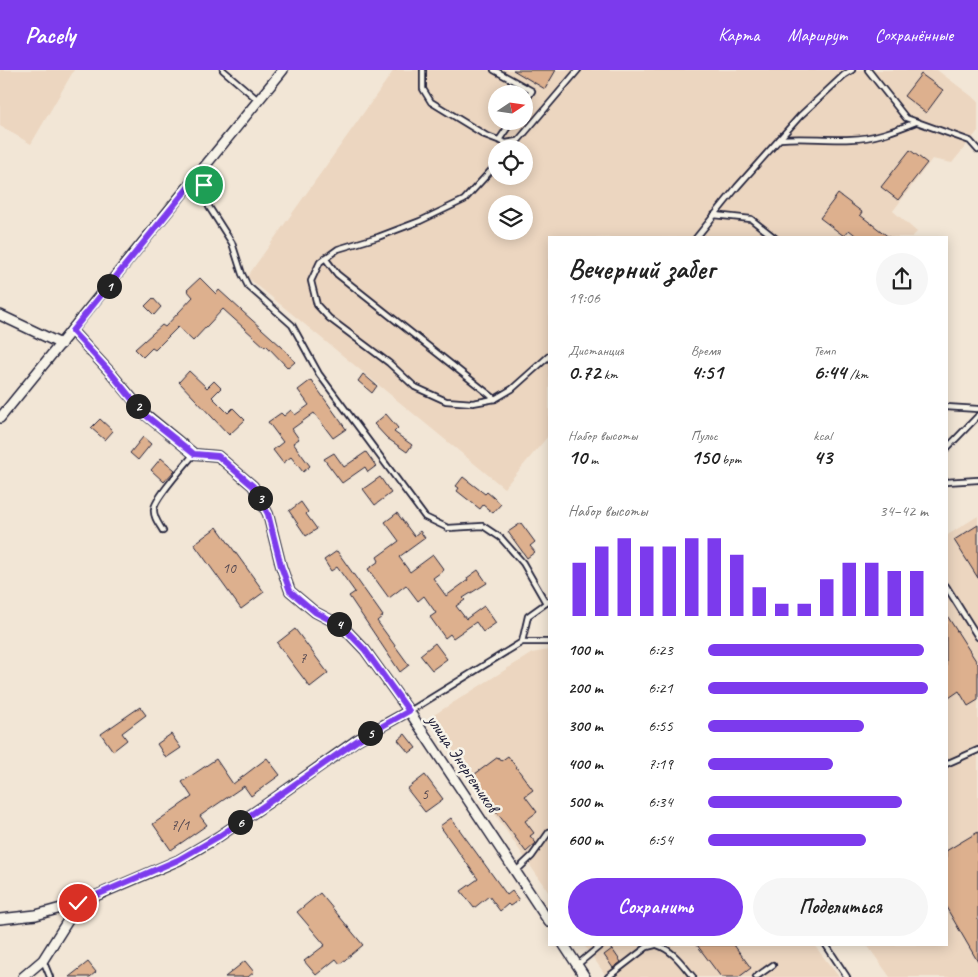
<!DOCTYPE html>
<html lang="ru">
<meta charset="utf-8">
<style>
:root{--surface:#fff;--page:#f6f6f6;--text:#222;--muted:#767676;--accent:#7c3aed}
body{margin:0;font-family:Caveat,sans-serif;background:var(--page);color:var(--text);height:100vh;display:flex;flex-direction:column;font-size:19px;white-space:nowrap}
*{box-sizing:border-box;margin:0}
p{font-size:16px;color:var(--muted)}
.icon{flex:none;width:28px;height:28px;fill:none;stroke:currentColor;stroke-width:2;stroke-linecap:round;stroke-linejoin:round}
.map{position:relative;flex:1;overflow:hidden}
.panel{position:absolute;left:548px;top:166px;width:400px;height:710px;display:flex;flex-direction:column;background:var(--surface);border-radius:0px;box-shadow:0 2px 12px #0003}
.panel>*{flex:none}
.needle{width:32px;rotate:77deg}
.controls{position:absolute;left:488px;top:15px;display:grid;gap:10px}
.controls a{display:grid;place-items:center;width:45px;height:45px;border-radius:50%;background:var(--surface);box-shadow:0 2px 12px #0003;font-size:25px}
.pin{position:absolute;display:grid;place-items:center;width:42px;height:42px;color:#fff;margin:-21px;border:2px solid #fff;border-radius:50%;box-shadow:0 1px 5px #0007}
.km{position:absolute;width:25px;height:25px;margin:-12px;border-radius:50%;background:#222;color:#fff;font-size:14px;line-height:25px;text-align:center}
.round{display:grid;place-items:center;flex:none;width:52px;height:52px;border-radius:26px;background:var(--page)}
.head{display:flex;align-items:center;justify-content:space-between;height:85px;padding:0 20px}
h1{font-size:28px;font-weight:600;line-height:38px}
.metrics{display:grid;grid-template-columns:repeat(3,1fr);gap:8px;height:85px;padding:5px 20px}
.metrics div{display:grid;align-content:center}
.metrics b{font-size:21px;font-weight:600}
.metrics small{font-size:14px;font-weight:400}
.metrics p{font-size:14px}
.chart{height:140px;padding:10px 20px}
.chart p{display:flex;justify-content:space-between}
.chart svg{width:100%;height:90px;margin-top:5px;stroke:var(--accent);stroke-width:6}
.button{display:flex;gap:10px;margin-top:auto;padding:10px 20px}
.button a{flex:1;height:58px;border-radius:30px;background:var(--accent);color:#fff;font-size:20px;font-weight:600;line-height:58px;text-align:center}
.button a+a{background:var(--page);color:var(--text)}
ul{padding:0 20px;list-style:none;font-size:16px}
li{display:grid;grid-template-columns:80px 60px 1fr;align-items:center;height:38px}
li i{height:12px;border-radius:6px;background:var(--accent)}
header{display:flex;align-items:center;gap:30px;box-sizing:border-box;height:70px;padding:0 25px;background:var(--accent);color:#fff}
header strong{font-size:24px}
nav{display:flex;gap:28px;margin-inline-start:auto;font-size:18px}
.map>svg:first-child{display:block}
.built{fill:#ecd6c0;fill-rule:evenodd}
.building{fill:#ddb08e;stroke:#22223b}
.lines{fill:none;stroke-linecap:round;stroke-linejoin:round}
.service-casing{stroke:#22223b;stroke-width:8}
.minor-casing{stroke:#22223b;stroke-width:12}
.service{stroke:#f7f3e8;stroke-width:4.5}
.minor{stroke:#f7f3e8;stroke-width:9}
.route-casing{stroke:#fff;stroke-width:10}
.route{stroke:#7c3aed;stroke-width:6}
.labels{text-anchor:middle;stroke-width:5;stroke-linejoin:round;paint-order:stroke}
.number-label{font-size:15px;fill:#514650}
.street-label{font-size:18px;fill:#22223b;stroke:#f7f3e8}
</style>
<header>
<strong>Pacely</strong>
<nav><a>Карта</a><a>Маршрут</a><a>Сохранённые</a></nav>
</header>
<div class="map">
<svg width="978" height="907" viewBox="0 0 978 907">
<rect width="100%" height="100%" fill="#f2e6d6"/>
<filter id="ink" filterUnits="userSpaceOnUse"><feTurbulence type="fractalNoise" baseFrequency=".02" numOctaves="2"/><feDisplacementMap in="SourceGraphic" scale="10" xChannelSelector="R" yChannelSelector="G"/><feConvolveMatrix kernelMatrix="1 2 1 2 8 2 1 2 1" color-interpolation-filters="sRGB"/></filter>
<g filter="url(#ink)">
<g class="built">
<polygon points="0,0 74,0 31,74 0,56"/>
<path d="M394,0h543l41,31v30l-26,32 -20,-4 -39,52 24,21 -5,5 -363,1v197l-45,53 -257,-211zM496,24h28v27h-28zM496,79h28v27h-28zM496,134h28v27h-28z"/>
<polygon points="978,446 978,907 890,907 867,875 946,875 946,466"/>
<polygon points="549,580 549,823 429,648 532,583"/>
<polygon points="584,875 814,875 839,907 607,907"/>
</g>
<g class="building">
<polygon points="513,0 556,0 545,19"/>
<polygon points="921,4 943,20 926,43 904,26"/>
<polygon points="910,80 927,93 898,130 881,117"/>
<polygon points="838,124 862,142 860,145 890,168 859,168 849,160 844,166 820,148"/>
<polygon points="200,208 216,224 219,220 242,241 282,277 295,292 288,298 266,275 265,277 223,239 193,271 178,257 155,280 152,278 143,287 135,279 162,255 165,257 193,227 187,220"/>
<polygon points="153,228 161,237 154,245 145,236"/>
<polygon points="189,301 207,318 214,311 221,318 212,327 228,343 233,338 245,350 229,365 179,312"/>
<polygon points="363,304 377,316 372,323 358,311"/>
<polygon points="311,310 346,359 333,368 314,343 292,359 299,369 293,373 310,396 303,402 291,387 283,393 273,380 283,372 268,352 281,343 284,346 291,340 295,345 309,335 298,320"/>
<polygon points="386,344 398,358 394,362 412,375 407,382 387,368 374,354"/>
<polygon points="100,349 113,361 105,370 91,358"/>
<polygon points="143,367 151,374 138,390 130,383"/>
<polygon points="366,382 376,396 368,402 365,397 342,413 324,389 334,383 344,397"/>
<polygon points="161,388 175,400 164,412 151,400"/>
<polygon points="380,407 391,423 375,435 363,419"/>
<polygon points="463,407 485,424 487,422 501,434 493,443 483,435 480,439 457,421 459,418 456,416"/>
<polygon points="301,432 308,442 306,444 317,459 306,466 289,441"/>
<polygon points="397,443 414,466 420,461 425,468 399,487 410,502 433,485 444,500 433,508 446,526 468,510 467,508 478,500 487,513 463,528 465,530 456,536 466,549 484,536 496,553 483,562 476,552 453,568 450,564 445,568 430,547 436,543 424,526 418,531 406,515 389,528 368,499 379,491 377,487 399,471 385,452"/>
<polygon points="521,453 535,472 530,476 535,482 527,488 508,462"/>
<polygon points="978,455 978,508 954,470"/>
<polygon points="217,457 264,522 241,539 194,474"/>
<polygon points="337,481 383,546 377,551 409,595 400,602 349,526 355,522 337,497 331,501 324,490"/>
<polygon points="946,544 978,594 978,630 968,636 959,621 946,630"/>
<polygon points="295,559 328,603 310,617 277,573"/>
<polygon points="435,573 447,589 432,600 420,585"/>
<polygon points="140,637 146,645 122,663 127,670 113,681 101,664"/>
<polygon points="171,664 181,678 166,688 157,674"/>
<polygon points="405,664 416,678 409,683 398,670"/>
<polygon points="508,686 533,720 525,726 537,742 525,751 534,763 530,766 536,773 526,782 471,707 498,687 501,691"/>
<polygon points="267,688 280,705 251,726 244,716 200,746 207,755 171,780 153,754 192,727 182,712 216,689 233,714"/>
<polygon points="425,705 443,729 425,742 407,719"/>
<polygon points="451,748 507,825 512,821 519,830 510,836 508,834 500,841 489,826 474,838 461,821 478,809 440,756"/>
<polygon points="978,762 978,892 946,837 946,781"/>
<polygon points="320,823 363,875 340,894 336,889 316,905 304,891 325,875 297,842"/>
<polygon points="697,875 734,875 751,898 739,907 721,907"/>
<polygon points="612,879 621,892 613,898 604,885"/>
<polygon points="245,891 254,902 248,907 225,907"/>
<polygon points="88,892 96,902 90,907 69,907"/>
</g>
<g class="lines">
<defs>
<g id="service">
<polyline points="223,0 258,30"/>
<polyline points="423,0 423,19 431,32 485,65 506,73 517,71"/>
<polyline points="494,0 532,21 524,33"/>
<polyline points="868,0 906,48 970,71 978,80"/>
<path d="M780,69c24,-2 47,1 71,0 22,0 45,-9 65,-17"/>
<polyline points="499,70 512,51"/>
<polyline points="511,79 578,0"/>
<polyline points="496,95 464,130 420,151 378,167 338,179 320,192 311,211 317,235 329,248 389,293 415,317 446,331 473,333 495,329 512,319 549,286"/>
<polyline points="200,103 209,137 232,173 242,204 248,216 292,255 319,304 425,447 448,458 483,456 501,468 523,493 546,533"/>
<polyline points="714,145 751,149 775,168"/>
<polyline points="696,168 737,117 800,46 844,5 852,0"/>
<polyline points="325,188 337,204 495,329"/>
<polyline points="946,337 978,339"/>
<polyline points="946,379 978,346"/>
<polyline points="946,412 978,410"/>
<path d="M163,461c-4,-7 -10,-14 -9,-22 1,-11 32,-45 40,-55"/>
<polyline points="946,516 978,567"/>
<polyline points="522,572 528,546 549,531"/>
<polyline points="410,641 522,572 549,572"/>
<polyline points="946,694 978,680"/>
<polyline points="515,802 532,786 549,762"/>
<path d="M657,875c17,6 25,19 36,32"/>
<polyline points="826,875 847,907"/>
<polyline points="43,890 50,907"/>
<polyline points="577,895 601,875"/>
<polyline points="608,907 647,877 655,875"/>
<polyline points="756,907 773,895"/>
</g>
<g id="minor">
<polyline points="0,245 61,274"/>
<polyline points="72,261 110,302 145,344 194,384 218,386 253,416 268,444 281,496 290,521 315,542 342,556 365,580 409,641 549,852"/>
<polyline points="0,348 283,0"/>
<polyline points="0,849 36,845 79,833 179,790 218,767 268,733 357,670 409,641"/>
<polyline points="564,875 585,907"/>
<polyline points="23,907 43,890 79,833"/>
</g>
</defs>
<use href="#service" class="service-casing"/>
<use href="#minor" class="minor-casing"/>
<use href="#service" class="service"/>
<use href="#minor" class="minor"/>
</g>
</g>
<g class="lines" filter="url(#ink)">
<defs>
<polyline id="route" points="78,833 178,790 218,767 268,733 358,670 409,641 365,580 342,556 315,542 290,521 281,496 268,444 253,416 218,386 194,384 144,344 110,302 72,261 200,103 204,115"/>
</defs>
<use href="#route" class="route-casing"/>
<use href="#route" class="route"/>
</g>
<g class="labels">
<g class="number-label">
<text x="229" y="503">10</text>
<text x="303" y="593">7</text>
<text x="425" y="729">5</text>
<text x="180" y="760">7/1</text>
</g>
<g class="street-label">
<text transform="translate(463 693) rotate(56)" y="6">улица Энергетиков</text>
</g>
</g>
</svg>
<div class="controls">
<a><svg class="needle" viewBox="-14 -14 28 28"><path d="M0-13l5 13h-10z" fill="#e53935"/><path d="M0 13l5-13h-10z" fill="#767676"/></svg></a>
<a><svg class="icon" aria-label="locate" viewBox="0 0 24 24"><circle cx="12" cy="12" r="6"/><path d="M12 2v4M12 18v4M2 12h4M18 12h4"/></svg></a>
<a><svg class="icon" aria-label="layers" viewBox="0 0 24 24"><path d="M12 4l9 5-9 5-9-5zM3 14l9 5 9-5"/></svg></a>
</div>
<div class="pin" style="left:204px;top:115px;background:#1e9e55"><svg class="icon" aria-label="arrive" viewBox="0 0 24 24"><path d="M6 21V4h12l-3 4 3 4H6"/></svg></div>
<div class="pin" style="left:78px;top:833px;background:#d93025"><svg class="icon" aria-label="check" viewBox="0 0 24 24"><path d="M5 12l5 5 9-10"/></svg></div>
<b class="km" style="left:109px;top:216px">1</b>
<b class="km" style="left:138px;top:336px">2</b>
<b class="km" style="left:260px;top:428px">3</b>
<b class="km" style="left:339px;top:554px">4</b>
<b class="km" style="left:370px;top:663px">5</b>
<b class="km" style="left:240px;top:752px">6</b>
<section class="panel">
<div class="head"><div><h1>Вечерний забег</h1><p>19:06</p></div><a class="round"><svg class="icon" aria-label="share" viewBox="0 0 24 24"><path d="M12 15V3M7 8l5-5 5 5M5 13v7h14v-7"/></svg></a></div>
<div class="metrics">
<div><p>Дистанция</p><b>0.72<small> km</small></b></div>
<div><p>Время</p><b>4:51</b></div>
<div><p>Темп</p><b>6:44<small> /km</small></b></div>
</div>
<div class="metrics">
<div><p>Набор высоты</p><b>10<small> m</small></b></div>
<div><p>Пульс</p><b>150<small> bpm</small></b></div>
<div><p>kcal</p><b>43</b></div>
</div>
<div class="chart"><p><span>Набор высоты</span>34–42 m</p>
<svg viewBox="0 0 160 44" preserveAspectRatio="none"><path d="M5 44V18M15 44V10M25 44V6M35 44V10M45 44V10M55 44V6M65 44V6M75 44V14M85 44V30M95 44V38M105 44V38M115 44V26M125 44V18M135 44V18M145 44V22M155 44V22"/></svg>
</div>
<ul>
<li><b>100 m</b>6:23<i style="width:98%"></i></li>
<li><b>200 m</b>6:21<i style="width:100%"></i></li>
<li><b>300 m</b>6:55<i style="width:71%"></i></li>
<li><b>400 m</b>7:19<i style="width:57%"></i></li>
<li><b>500 m</b>6:34<i style="width:88%"></i></li>
<li><b>600 m</b>6:54<i style="width:72%"></i></li>
</ul>
<div class="button"><a>Сохранить</a><a>Поделиться</a></div>
</section>
</div>
